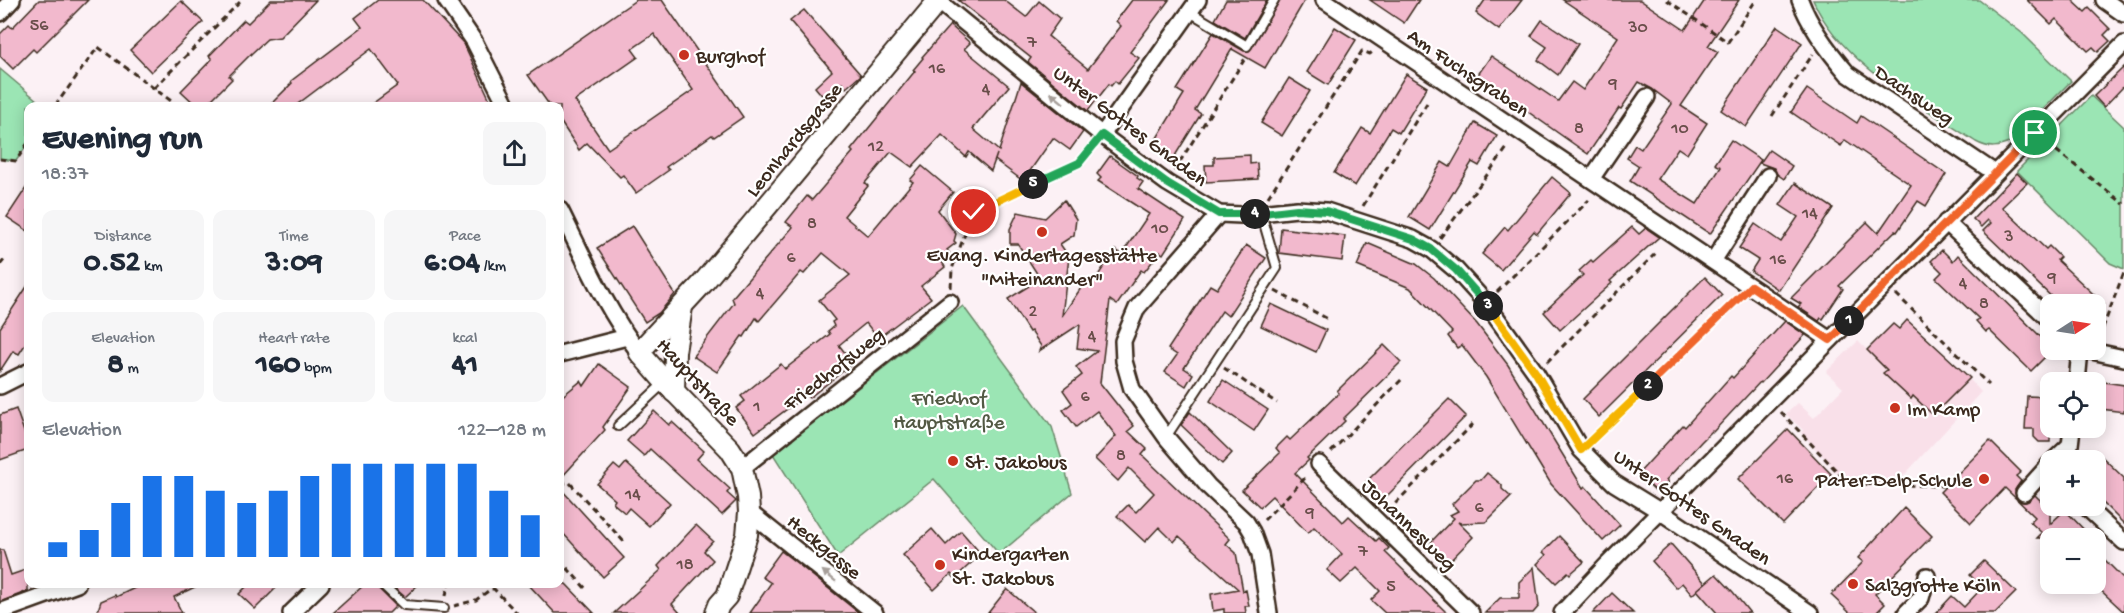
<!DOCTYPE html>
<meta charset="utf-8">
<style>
:root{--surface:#fff;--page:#f6f6f7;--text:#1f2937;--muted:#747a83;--accent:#1a73e8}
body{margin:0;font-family:"Gochi Hand",sans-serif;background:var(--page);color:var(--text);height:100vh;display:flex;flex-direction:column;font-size:22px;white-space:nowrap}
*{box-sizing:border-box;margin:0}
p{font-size:20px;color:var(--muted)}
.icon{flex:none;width:33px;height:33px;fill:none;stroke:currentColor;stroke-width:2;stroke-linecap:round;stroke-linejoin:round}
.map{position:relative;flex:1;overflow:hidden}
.panel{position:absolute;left:24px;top:102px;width:540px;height:486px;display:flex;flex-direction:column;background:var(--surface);border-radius:12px;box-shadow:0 3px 15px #0003}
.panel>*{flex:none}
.needle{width:39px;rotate:78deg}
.controls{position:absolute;left:2040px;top:294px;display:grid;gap:12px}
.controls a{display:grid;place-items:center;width:66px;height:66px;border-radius:12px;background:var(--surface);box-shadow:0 3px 15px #0003;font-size:30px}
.pin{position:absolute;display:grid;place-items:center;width:51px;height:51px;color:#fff;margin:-26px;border:3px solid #fff;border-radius:50%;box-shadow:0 2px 6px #0007}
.km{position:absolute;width:30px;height:30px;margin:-15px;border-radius:50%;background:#222;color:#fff;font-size:16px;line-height:30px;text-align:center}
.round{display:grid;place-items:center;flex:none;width:63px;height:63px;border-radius:12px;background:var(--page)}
.summary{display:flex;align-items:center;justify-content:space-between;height:102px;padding:0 18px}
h1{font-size:33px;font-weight:700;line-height:45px}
.metrics{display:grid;grid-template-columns:repeat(3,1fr);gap:9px;height:102px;padding:6px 18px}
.metrics div{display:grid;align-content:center;border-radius:12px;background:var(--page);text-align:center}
.metrics b{font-size:30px;font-weight:700}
.metrics small{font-size:16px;font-weight:400}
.metrics p{font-size:16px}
.chart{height:168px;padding:12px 18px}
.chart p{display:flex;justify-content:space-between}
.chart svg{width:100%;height:108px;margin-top:6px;stroke:var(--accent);stroke-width:6}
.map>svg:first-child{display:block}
.built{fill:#f9e0e9}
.green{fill:#9be5b4;stroke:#6b8869;stroke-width:1.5}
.building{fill:#f2b9cd;stroke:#3b2a1e;stroke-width:1.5;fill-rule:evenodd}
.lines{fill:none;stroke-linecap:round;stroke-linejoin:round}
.lane-casing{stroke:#3b2a1e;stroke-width:12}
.street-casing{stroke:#3b2a1e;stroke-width:20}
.secondary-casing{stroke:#3b2a1e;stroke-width:24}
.path{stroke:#3b2a1e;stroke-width:3;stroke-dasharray:6 4.5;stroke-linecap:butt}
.lane{stroke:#fff;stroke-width:8}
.street{stroke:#fff;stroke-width:15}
.secondary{stroke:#fff;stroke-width:20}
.oneway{fill:#a79f9a}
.split-1-casing{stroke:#fff;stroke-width:12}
.split-2-casing{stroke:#fff;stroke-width:12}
.split-3-casing{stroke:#fff;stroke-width:12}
.split-4-casing{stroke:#fff;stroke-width:12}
.split-5-casing{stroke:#fff;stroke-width:12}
.split-6-casing{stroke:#fff;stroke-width:12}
.split-1{stroke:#f0652b;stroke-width:8}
.split-2{stroke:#f0652b;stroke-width:8}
.split-3{stroke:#f5b400;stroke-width:8}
.split-4{stroke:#22a559;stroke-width:8}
.split-5{stroke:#22a559;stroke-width:8}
.split-6{stroke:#f5b400;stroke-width:8}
.poi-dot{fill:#c8321e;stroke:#fff;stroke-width:2}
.labels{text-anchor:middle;stroke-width:4.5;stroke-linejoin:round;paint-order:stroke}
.number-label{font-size:18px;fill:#694e4a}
.poi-label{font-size:21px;fill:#3b2a1e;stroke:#fff;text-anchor:start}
.street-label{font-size:21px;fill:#3b2a1e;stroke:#fff}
.park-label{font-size:21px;fill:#535944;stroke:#fff}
</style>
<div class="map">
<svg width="2124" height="613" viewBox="0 0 2124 613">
<rect width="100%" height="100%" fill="#fcf1f5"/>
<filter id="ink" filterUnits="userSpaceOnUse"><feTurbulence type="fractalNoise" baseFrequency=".0167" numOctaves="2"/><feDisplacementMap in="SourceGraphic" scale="12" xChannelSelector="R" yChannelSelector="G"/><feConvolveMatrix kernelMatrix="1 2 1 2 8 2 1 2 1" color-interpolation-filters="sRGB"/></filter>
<g filter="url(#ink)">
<polygon class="built" points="1907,320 1944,355 1942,367 1956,364 1981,392 1895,485 1849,484 1801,433 1803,430 1786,414 1798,403 1814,418 1843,388 1826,372 1858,341 1867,350 1893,324 1899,329"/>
<g class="green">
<path d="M1813,0h166l43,33 49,48 -60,61c-13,6 -22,7 -35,0 -55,-37 -136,-79 -163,-142z"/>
<polygon points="0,69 44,106 28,106 28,144 16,161 0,159"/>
<polygon points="2091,96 2124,127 2124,269 2110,263 2017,171"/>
<polygon points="963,306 1052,427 1072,493 999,554 934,479 838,556 773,454"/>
</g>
<g class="building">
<polygon points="39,0 88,0 36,52 33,49 13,69 0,56 0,34 9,25 12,28"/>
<polygon points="271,0 316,0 280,37 267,39 252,53 229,76 232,79 205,106 197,106 181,91 212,59 209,56 244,20 248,23"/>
<polygon points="378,0 423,0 464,44 491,102 482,106 369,106 398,85 371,49 295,106 269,106 292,83 291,81 362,27 355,18"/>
<path d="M636,0h26l81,117 -29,20 -2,-2 -46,32 3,3 -33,23 -13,-18 -3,2 -33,-34 -8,7 -19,-29v-15h-10l-22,-31zM654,34l39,56 -85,59 -33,-48 63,-44 -6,-8z"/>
<polygon points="958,0 1004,0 1026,17 1039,1 1060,19 1048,36 1088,69 1121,26 1116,21 1132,0 1169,0 1130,52 1139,58 1118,84 1115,81 1111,86 1109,84 1088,111 1028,62 1031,58"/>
<polygon points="1226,0 1267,0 1245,38 1215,20"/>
<polygon points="1280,0 1305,0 1265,68 1232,49 1195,110 1201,114 1173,159 1152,146 1184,94 1177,90 1213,33 1244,51 1249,51"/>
<polygon points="1370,0 1419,0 1404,23"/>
<polygon points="1485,0 1522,0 1499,30 1476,13"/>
<polygon points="1563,0 1640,0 1685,30 1705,0 1739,0 1708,46 1718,52 1681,106 1707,123 1687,154 1678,148 1657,179 1697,204 1721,167 1715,164 1731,140 1761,160 1710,234 1630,181 1639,166 1627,158 1635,145 1641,149 1672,104 1652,89 1639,82 1621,109 1619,108 1588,154 1477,76 1491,56 1558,101 1572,82 1583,90 1618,37"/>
<polygon points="2027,0 2072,0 2085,12 2089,8 2110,29 2104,35 2110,41 2098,52 2093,47 2088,51 2056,19 2051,24"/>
<polygon points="181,1 203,22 151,72 130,50"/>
<polygon points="804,10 861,75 846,88 842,83 825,99 815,87 832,71 790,21"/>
<polygon points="1542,20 1578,44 1558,75 1538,60 1547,47 1531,36"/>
<polygon points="950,25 970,43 964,49 1009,86 973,129 999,151 1021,82 1083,132 1070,150 1053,138 1023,181 995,160 997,154 991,171 969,152 966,157 942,135 912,167 891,152 865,183 868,186 844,216 868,236 913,182 910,180 922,166 953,192 938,210 956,234 954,241 956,243 947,250 951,255 942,262 945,267 921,286 931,298 878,338 866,323 839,345 853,363 809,398 806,395 755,433 736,408 745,401 741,396 781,364 785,369 830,334 828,331 834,326 832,322 835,320 819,300 850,275 823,253 804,274 801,272 759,321 756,318 744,337 742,336 717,372 693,356 734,303 732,298 793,227 786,222 807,196 812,200 853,152 851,150 915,71 913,70 923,58 922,57"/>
<polygon points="1777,26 1802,43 1746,127 1721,110"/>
<polygon points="1335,27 1356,40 1328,85 1307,72"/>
<polygon points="2124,67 2124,86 2104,107 2094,96"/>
<polygon points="1406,74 1427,87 1399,133 1391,128 1355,186 1334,173 1362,128 1370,133"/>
<polygon points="1289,78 1310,91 1282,136 1261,123"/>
<polygon points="1807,89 1857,123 1861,116 1946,174 1926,206 1918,201 1897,232 1895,231 1839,286 1843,289 1823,319 1821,318 1819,321 1798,307 1801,304 1791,298 1867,222 1878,233 1911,185 1845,140 1841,146 1791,112"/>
<polygon points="1475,123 1497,136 1479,166 1472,162 1430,230 1409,217 1442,162 1450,167"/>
<polygon points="1769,150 1792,166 1784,179 1777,174 1774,168 1760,163"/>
<polygon points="1250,155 1250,164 1257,163 1258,179 1206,182 1205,165 1214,165 1214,157"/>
<polygon points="1110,156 1138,176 1137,178 1143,182 1138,189 1185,220 1163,254 1160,252 1144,272 1141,270 1117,305 1110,300 1100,383 1134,426 1128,431 1147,449 1142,455 1230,539 1226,544 1236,553 1243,591 1246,590 1249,606 1245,606 1246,613 1224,613 1224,609 1213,611 1211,594 1238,589 1179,536 1174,542 1159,527 1145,542 1117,516 1128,505 1136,512 1154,493 1129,468 1118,481 1095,459 1116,436 1097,411 1076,427 1063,410 1072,403 1063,390 1082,375 1076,367 1097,351 1077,348 1080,324 1039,351 1041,346 1031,331 1029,332 1008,299 1029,286 1027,283 1038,275 1018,244 1010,244 1010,229 1018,212 1045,218 1064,200 1076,219 1074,235 1060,244 1069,257 1062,316 1085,282 1091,286 1115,250 1122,254 1149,214 1098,181 1101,178 1097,174"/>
<polygon points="2017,173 2027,183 2002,207 2046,249 2049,246 2060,257 2057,260 2104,304 2059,304 1983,231 1991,223 1988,220 1981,227 1973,219"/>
<polygon points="1552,177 1571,193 1537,234 1534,231 1501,270 1482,254 1505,227 1508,230"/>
<polygon points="1795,183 1833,208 1779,290 1751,271 1758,260 1739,248 1755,224 1781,242 1798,217 1780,205"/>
<polygon points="28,185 28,231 7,217"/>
<polygon points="632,226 675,294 659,313 645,322 597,248"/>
<polygon points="1632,227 1639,234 1646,228 1659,237 1610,281 1612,283 1560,330 1544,312 1583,275 1579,271 1591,260 1593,262"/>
<polygon points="1281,228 1345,236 1342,261 1279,253"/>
<polygon points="1367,243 1416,264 1434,278 1477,324 1508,365 1583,488 1585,486 1620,525 1603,541 1551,484 1486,377 1462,345 1457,348 1448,336 1452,332 1410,288 1357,266"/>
<polygon points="1246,245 1266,258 1228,316 1222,311 1184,368 1193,374 1186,386 1165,372 1177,355 1168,349 1210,285 1217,289"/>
<polygon points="1942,250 1953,261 1958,255 2050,346 2052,350 2031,371 1989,330 1986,332 1976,321 1979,319 1936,278 1942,272 1931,261"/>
<polygon points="1705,277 1722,295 1599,417 1583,399"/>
<polygon points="28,285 28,340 19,354 13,351 0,371 0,328"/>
<polygon points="1271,304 1326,330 1316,352 1261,326"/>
<polygon points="1907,320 1970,378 1933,415 1913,396 1911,399 1883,373 1887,370 1867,350 1893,324 1899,329"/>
<polygon points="1785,321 1805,335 1761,383 1760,382 1713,432 1712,431 1701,442 1666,480 1668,482 1658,493 1638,474 1683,425 1685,427 1731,376 1733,378"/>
<polygon points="1384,345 1401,362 1343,419 1345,421 1307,458 1309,460 1295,473 1343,522 1349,516 1376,541 1379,538 1389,548 1385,552 1447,613 1385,613 1371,600 1380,591 1357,568 1341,583 1327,570 1342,554 1314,527 1308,533 1272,496 1260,507 1242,490 1280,453 1276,448 1287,437 1290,440 1339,393 1337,391"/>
<polygon points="599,364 631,387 603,427 605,430 560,479 560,398 581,381 584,386"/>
<polygon points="1223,380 1268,410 1254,431 1210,401"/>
<polygon points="2104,382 2124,385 2124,412 2101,409"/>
<polygon points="2027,396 2050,397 2050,442 2039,442 2034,437 2034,429 2025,429"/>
<polygon points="1449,399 1466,416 1381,502 1363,485"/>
<polygon points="16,409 28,443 28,450 0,460 0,415"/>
<polygon points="654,411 669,425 672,422 704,451 697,459 730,489 727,493 736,501 722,515 650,449 644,456 627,441"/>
<polygon points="1190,412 1232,453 1222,464 1181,425"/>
<polygon points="1788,429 1831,474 1783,524 1738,479"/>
<polygon points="1990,441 2021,472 2016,476 2021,481 2015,490 2017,500 2026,502 2035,495 2046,506 2050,501 2050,524 2065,510 2092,538 2050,538 2050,542 2047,538 2037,538 2042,533 2030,522 2035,517 2005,488 1971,523 1940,492"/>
<polygon points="2096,451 2124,478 2124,524 2096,496"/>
<polygon points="626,463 670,503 649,526 629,508 625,513 613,503 615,500 597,484 614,465 620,470"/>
<polygon points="1487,473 1502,485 1502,489 1511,497 1486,522 1460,523 1458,522 1473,537 1448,563 1429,544 1454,518 1450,515 1458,511 1452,504 1476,480 1481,480"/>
<polygon points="560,488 624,558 603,577 560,530"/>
<polygon points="1904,508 1932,536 1875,594 1885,604 1876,613 1850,613 1831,595 1863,562 1858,558"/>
<polygon points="696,525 713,541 704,551 713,560 672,604 680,613 614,613 661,570 658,566"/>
<polygon points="932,529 946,545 961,531 981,554 955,578 951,574 934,590 903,555"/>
<polygon points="1559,536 1584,562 1570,574 1568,572 1556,583 1537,564 1546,555 1543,552"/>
<polygon points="1671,544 1705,583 1692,595 1682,583 1676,588 1652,561"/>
<polygon points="0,550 3,550 11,575 28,569 28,591 0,602"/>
<polygon points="781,551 798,564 859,613 750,613 771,583 762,577"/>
<polygon points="2096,551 2124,579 2124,612 2096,586"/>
<polygon points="1984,561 2016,592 1995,613 1936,613 1952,596 1964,607 1982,588 1970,575"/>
<polygon points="1534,567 1539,606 1533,613 1485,613 1500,598 1519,598 1519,582"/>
<polygon points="1716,574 1733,592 1750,613 1717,613 1697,590"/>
<polygon points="143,584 201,584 174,597 182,613 97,613 101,601 115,595 116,597"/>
<polygon points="249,584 280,584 255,609 239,594"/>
<polygon points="365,584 376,584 378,588 396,606 389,613 333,613"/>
<polygon points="390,584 419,584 405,597"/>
<polygon points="528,584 566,584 594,613 555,613"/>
<polygon points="1007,589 1035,613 988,613"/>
<polygon points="1612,593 1633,613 1593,613"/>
</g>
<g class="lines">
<defs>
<g id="lane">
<polyline points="1190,12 1247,46 1274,0"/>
<polyline points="618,426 664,383"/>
<polyline points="1166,437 1277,268 1261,213"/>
<polyline points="382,584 404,605 444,608"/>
</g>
<g id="street">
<polyline points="446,0 474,41 507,106"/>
<polyline points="1324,0 1830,340"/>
<path d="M1800,0c10,27 29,52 48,74l147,99"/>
<polyline points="2104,0 2124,14"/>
<polyline points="938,1 1102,135 1167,183 1219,214 1241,215 1297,209 1326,211 1413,239 1431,249 1456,270 1486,303 1536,373 1581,450 1614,483 1661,512 1810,613"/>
<polyline points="0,13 12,0"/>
<polyline points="1102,135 1198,0"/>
<polyline points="1591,179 1647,97"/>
<path d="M560,210c24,48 46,100 79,142"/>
<polyline points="1219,214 1137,308 1123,341 1124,361 1132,389 1166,437 1208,486 1246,522 1252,532 1260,554 1269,613"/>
<polyline points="1946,222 2050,320"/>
<polyline points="1713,261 1768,176"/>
<polyline points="2087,350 2124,358"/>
<polyline points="560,354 627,337"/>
<polyline points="2077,382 2080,350"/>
<polyline points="0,386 28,372"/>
<polyline points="2054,460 2070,445 2072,428"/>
<polyline points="1319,464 1471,613"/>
<polyline points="742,468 950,302"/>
<polyline points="2024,493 2050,464"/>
<polyline points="2085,506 2124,542"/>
<polyline points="749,512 875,613"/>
<polyline points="0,612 77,584"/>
<polyline points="291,613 321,584"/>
<polyline points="1562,613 1607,565 2124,44"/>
<polyline points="1906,613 1921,598 1927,576"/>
</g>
<g id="secondary">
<polyline points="674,392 675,352 682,307"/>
<polyline points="716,613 719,605 727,596 747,535 749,512 748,497 742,468 730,449 665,382 639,352 703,283 939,0"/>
</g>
</defs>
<use href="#lane" class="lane-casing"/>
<use href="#street" class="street-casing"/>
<use href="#secondary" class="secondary-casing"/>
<g class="path">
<polyline points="1667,0 1728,42 1756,0"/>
<polyline points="154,88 242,0"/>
<polyline points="55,106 98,47 178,106"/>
<polyline points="1772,116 1813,54"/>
<polyline points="2048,144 2124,204"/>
<polyline points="0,159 16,161 28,143"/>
<polyline points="1174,171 1246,57"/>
<polyline points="1268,197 1362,51 1370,54 1373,51"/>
<polyline points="1363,206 1427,103"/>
<polyline points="1440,238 1507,148"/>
<polyline points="0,265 5,259"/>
<polyline points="951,288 952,269 973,212 1079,163 1092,148"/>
<polyline points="1275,291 1328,319"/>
<polyline points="1497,292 1589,200"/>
<polyline points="1896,294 1989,385"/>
<polyline points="2099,338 2124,272"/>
<polyline points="1547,362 1658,251"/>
<polyline points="1224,368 1277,403"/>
<polyline points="1781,412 1849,484 1946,486"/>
<polyline points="1593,439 1739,298"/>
<polyline points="1331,452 1403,378"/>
<polyline points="560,484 569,482 625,543"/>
<polyline points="1388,511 1473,424"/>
<polyline points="1264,520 1307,476"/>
<polyline points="560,560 587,590"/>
<polyline points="446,596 448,584"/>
<polyline points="454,606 476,600 491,589 494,589 517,613"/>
</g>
<use href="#lane" class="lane"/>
<use href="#street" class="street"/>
<use href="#secondary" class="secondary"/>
</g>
<defs><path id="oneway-solid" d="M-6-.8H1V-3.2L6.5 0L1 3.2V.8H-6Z" transform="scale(1.5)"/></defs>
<g class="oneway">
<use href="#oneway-solid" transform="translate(1057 98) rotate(-141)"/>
<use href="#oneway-solid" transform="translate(829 576) rotate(-141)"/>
</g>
</g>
<g class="lines" filter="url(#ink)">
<defs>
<polyline id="split-1" points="1849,321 2035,133"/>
<polyline id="split-2" points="1648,386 1751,286 1830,340 1849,321"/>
<polyline id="split-3" points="1488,306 1536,373 1581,450 1648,386"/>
<polyline id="split-4" points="1255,214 1297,209 1326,211 1413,239 1431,249 1456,270 1488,306"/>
<polyline id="split-5" points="1033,184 1079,163 1102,135 1167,183 1219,214 1255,214"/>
<polyline id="split-6" points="974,212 1033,184"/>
</defs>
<use href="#split-1" class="split-1-casing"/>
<use href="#split-2" class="split-2-casing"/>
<use href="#split-3" class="split-3-casing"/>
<use href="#split-4" class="split-4-casing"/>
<use href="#split-5" class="split-5-casing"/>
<use href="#split-6" class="split-6-casing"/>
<use href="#split-1" class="split-1"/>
<use href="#split-2" class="split-2"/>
<use href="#split-3" class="split-3"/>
<use href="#split-4" class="split-4"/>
<use href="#split-5" class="split-5"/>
<use href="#split-6" class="split-6"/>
</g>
<g class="poi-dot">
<circle cx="684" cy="55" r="6"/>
<circle cx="1042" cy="232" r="6"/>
<circle cx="1895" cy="408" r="6"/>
<circle cx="953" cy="461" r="6"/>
<circle cx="1984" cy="479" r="6"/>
<circle cx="940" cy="565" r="6"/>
<circle cx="1853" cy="584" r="6"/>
</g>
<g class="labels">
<g class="number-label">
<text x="39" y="30">56</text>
<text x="1638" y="32">30</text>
<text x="1032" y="47">7</text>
<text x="937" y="73">16</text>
<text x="1613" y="88">9</text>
<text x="986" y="94">4</text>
<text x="1579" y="133">8</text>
<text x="1680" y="133">10</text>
<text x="876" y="151">12</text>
<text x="1810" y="218">14</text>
<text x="812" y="228">8</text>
<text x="1160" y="233">10</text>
<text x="2009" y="241">3</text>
<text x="791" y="262">6</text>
<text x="1778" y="264">16</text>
<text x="2052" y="282">9</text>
<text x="1963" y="288">4</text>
<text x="760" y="298">4</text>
<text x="1984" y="308">8</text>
<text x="1033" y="316">2</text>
<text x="1092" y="341">4</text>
<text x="1085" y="401">6</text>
<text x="757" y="411">1</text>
<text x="1121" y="460">8</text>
<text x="1785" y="483">16</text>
<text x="633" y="499">14</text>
<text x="1479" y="512">6</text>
<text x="1310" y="517">9</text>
<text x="1363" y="556">7</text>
<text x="685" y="569">18</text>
<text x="1391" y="591">5</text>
</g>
<g class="poi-label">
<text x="696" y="62">Burghof</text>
<text x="1042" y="261" text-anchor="middle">Evang. Kindertagesstätte<tspan x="1042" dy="24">"Miteinander"</tspan></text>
<text x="1907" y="415">Im Kamp</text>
<text x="965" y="468">St. Jakobus</text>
<text x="1972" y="486" text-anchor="end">Pater-Delp-Schule</text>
<text x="952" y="560">Kindergarten<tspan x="952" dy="24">St. Jakobus</tspan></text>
<text x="1865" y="591">Salzgrotte Köln</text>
</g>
<g class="street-label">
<text transform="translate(1469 72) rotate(34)" y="7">Am Fuchsgraben</text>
<text transform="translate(1915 94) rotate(34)" y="7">Dachsweg</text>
<text transform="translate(1131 125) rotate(37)" y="7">Unter Gottes Gnaden</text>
<text transform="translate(793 139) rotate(-51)" y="7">Leonhardsgasse</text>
<text transform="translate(833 368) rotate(-38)" y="7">Friedhofsweg</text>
<text transform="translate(699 381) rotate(47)" y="7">Hauptstraße</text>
<text transform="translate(1693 506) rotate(35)" y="7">Unter Gottes Gnaden</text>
<text transform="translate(1410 524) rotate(44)" y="7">Johannesweg</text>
<text transform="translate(825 546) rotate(39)" y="7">Heckgasse</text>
</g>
<g class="park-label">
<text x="949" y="404">Friedhof<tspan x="949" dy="24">Hauptstraße</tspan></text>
</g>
</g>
</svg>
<div class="controls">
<a><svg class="needle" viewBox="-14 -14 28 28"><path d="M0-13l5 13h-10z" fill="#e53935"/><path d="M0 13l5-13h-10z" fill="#747a83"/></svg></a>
<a><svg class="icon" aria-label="locate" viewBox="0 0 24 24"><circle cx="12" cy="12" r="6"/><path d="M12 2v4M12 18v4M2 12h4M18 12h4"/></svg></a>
<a>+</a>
<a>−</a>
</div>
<div class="pin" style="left:2035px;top:133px;background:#1e9e55"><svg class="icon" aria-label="arrive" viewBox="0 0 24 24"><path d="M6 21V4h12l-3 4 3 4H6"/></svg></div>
<div class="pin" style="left:974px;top:212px;background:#d93025"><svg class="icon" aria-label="check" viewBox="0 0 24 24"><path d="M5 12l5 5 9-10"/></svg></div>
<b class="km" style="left:1849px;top:321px">1</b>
<b class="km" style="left:1648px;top:386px">2</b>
<b class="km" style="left:1488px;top:306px">3</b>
<b class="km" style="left:1255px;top:214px">4</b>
<b class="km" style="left:1033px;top:184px">5</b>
<section class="panel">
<div class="summary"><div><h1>Evening run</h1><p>18:37</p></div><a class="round"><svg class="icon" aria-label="share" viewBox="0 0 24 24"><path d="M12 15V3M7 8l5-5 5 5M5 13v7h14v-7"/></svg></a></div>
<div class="metrics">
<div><p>Distance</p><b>0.52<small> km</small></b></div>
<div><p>Time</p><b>3:09</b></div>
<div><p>Pace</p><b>6:04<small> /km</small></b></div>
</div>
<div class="metrics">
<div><p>Elevation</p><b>8<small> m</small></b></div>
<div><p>Heart rate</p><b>160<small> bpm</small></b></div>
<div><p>kcal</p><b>41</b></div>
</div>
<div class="chart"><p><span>Elevation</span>122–128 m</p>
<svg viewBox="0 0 160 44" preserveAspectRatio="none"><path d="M5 44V38M15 44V33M25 44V22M35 44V11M45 44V11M55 44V17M65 44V22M75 44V17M85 44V11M95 44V6M105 44V6M115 44V6M125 44V6M135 44V6M145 44V17M155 44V27"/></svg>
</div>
</section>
</div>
